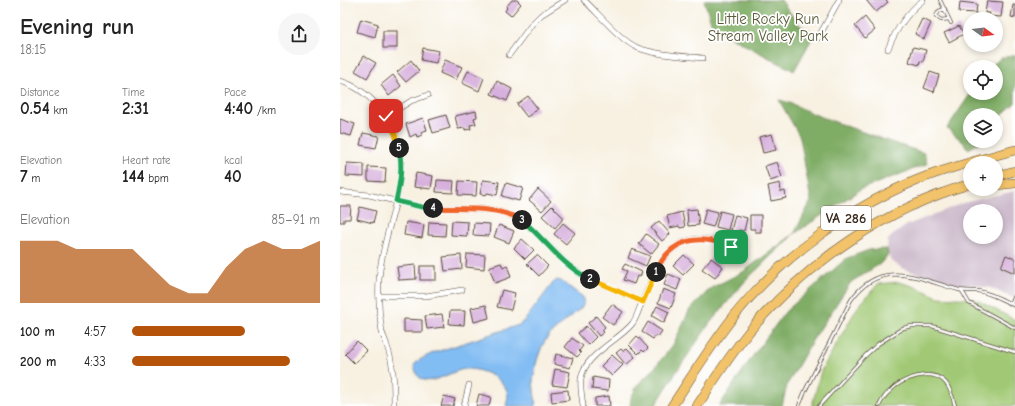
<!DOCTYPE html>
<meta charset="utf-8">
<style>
:root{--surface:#fff;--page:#f6f6f6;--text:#222;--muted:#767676;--accent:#b45309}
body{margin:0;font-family:"Comic Neue",sans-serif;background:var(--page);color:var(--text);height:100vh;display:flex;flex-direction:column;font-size:15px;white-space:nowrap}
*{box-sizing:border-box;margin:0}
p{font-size:13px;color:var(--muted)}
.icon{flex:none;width:22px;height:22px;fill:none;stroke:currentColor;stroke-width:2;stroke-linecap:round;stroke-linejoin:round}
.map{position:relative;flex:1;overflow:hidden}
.sheet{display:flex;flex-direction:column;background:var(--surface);width:340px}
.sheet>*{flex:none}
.needle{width:26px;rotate:105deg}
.fabs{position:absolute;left:623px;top:12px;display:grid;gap:8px}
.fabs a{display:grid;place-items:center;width:40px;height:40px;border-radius:50%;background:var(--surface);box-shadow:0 2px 6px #0003;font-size:20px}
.pin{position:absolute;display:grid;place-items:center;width:34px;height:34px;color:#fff;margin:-17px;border-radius:8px;box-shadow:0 2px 6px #0006}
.km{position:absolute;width:20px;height:20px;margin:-10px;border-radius:50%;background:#222;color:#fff;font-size:11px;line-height:20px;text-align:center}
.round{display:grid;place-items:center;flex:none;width:42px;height:42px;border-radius:21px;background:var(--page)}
.headline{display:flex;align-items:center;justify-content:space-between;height:68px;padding:0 20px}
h1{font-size:22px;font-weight:700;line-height:30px}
.figures{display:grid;grid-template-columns:repeat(3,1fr);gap:6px;height:68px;padding:4px 20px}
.figures div{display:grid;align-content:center}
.figures b{font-size:17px;font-weight:700}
.figures small{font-size:11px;font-weight:400}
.figures p{font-size:11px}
.chart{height:112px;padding:8px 20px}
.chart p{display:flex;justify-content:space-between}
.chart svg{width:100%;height:72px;margin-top:4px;fill:var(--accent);opacity:.7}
ul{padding:0 20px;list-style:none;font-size:13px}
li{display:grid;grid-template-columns:64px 48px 1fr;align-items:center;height:30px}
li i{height:10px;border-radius:5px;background:var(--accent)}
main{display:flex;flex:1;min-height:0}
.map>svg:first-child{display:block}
.industrial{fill:#cfbdce;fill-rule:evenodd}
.green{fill:#a1c974;stroke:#6e7a49}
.forest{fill:#80ad66;stroke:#5e6c42}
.water{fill:#81bcf3;stroke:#5e7388}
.building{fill:#d7b0dd}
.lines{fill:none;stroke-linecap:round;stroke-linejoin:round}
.lane-casing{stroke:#57483b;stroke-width:4}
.street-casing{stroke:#57483b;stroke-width:6}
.highway-casing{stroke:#57483b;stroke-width:10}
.lane{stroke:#fff;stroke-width:2.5}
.street{stroke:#fff;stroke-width:5}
.highway{stroke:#f2c36a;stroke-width:9}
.split-1-casing{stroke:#fff;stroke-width:8}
.split-2-casing{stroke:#fff;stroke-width:8}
.split-3-casing{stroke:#fff;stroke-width:8}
.split-4-casing{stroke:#fff;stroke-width:8}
.split-5-casing{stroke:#fff;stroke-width:8}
.split-6-casing{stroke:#fff;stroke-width:8}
.split-1{stroke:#f0652b;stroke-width:5}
.split-2{stroke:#f5b400;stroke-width:5}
.split-3{stroke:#22a559;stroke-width:5}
.split-4{stroke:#f0652b;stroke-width:5}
.split-5{stroke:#22a559;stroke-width:5}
.split-6{stroke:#f5b400;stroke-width:5}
.labels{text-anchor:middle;stroke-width:3.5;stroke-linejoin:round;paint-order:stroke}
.shield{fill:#fff;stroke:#766a62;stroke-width:1}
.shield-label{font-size:14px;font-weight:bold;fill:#3b2a1e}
.park-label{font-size:15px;fill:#5a5a38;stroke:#fff}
</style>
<main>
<section class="sheet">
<div class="headline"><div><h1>Evening run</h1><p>18:15</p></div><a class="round"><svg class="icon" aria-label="share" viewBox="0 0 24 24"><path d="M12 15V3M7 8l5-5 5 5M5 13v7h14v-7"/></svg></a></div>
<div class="figures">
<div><p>Distance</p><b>0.54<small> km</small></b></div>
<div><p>Time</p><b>2:31</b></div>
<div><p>Pace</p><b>4:40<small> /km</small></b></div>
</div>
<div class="figures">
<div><p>Elevation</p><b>7<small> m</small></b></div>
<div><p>Heart rate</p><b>144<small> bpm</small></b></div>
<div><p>kcal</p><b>40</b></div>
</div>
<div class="chart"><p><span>Elevation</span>85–91 m</p>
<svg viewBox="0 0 160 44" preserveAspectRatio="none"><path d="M0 44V6L10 6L20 6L30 11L40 11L50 11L60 11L70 22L80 33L90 38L100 38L110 22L120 11L130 6L140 11L150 11L160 6V44z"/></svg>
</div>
<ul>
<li><b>100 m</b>4:57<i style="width:60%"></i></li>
<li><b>200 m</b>4:33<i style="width:84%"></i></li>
</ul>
</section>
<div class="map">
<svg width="675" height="406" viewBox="0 0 675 406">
<rect width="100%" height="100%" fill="#fff"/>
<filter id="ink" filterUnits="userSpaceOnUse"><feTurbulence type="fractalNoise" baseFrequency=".025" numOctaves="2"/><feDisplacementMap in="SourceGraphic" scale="8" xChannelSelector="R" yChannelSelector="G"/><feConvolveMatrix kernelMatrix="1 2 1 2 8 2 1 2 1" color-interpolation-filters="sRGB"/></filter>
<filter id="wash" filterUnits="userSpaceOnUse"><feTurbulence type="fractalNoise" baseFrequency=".012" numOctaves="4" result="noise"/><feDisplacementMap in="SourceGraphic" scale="16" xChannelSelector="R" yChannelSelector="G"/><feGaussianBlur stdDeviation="0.9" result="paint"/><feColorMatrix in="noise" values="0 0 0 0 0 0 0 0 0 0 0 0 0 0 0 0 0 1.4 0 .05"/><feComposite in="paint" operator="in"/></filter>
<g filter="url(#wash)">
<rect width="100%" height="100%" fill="#f8f1e2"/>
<path class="industrial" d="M675,191v108l-25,-11 -15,-3h-19l-50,-15 -14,-8 -4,-7 -1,-6 1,-9 5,-5 14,-10 56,-22zM630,211h26v26h-26z"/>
<polygon class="green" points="559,282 576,287 598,297 635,299 675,320 675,406 472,406 481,371 517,308 538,284"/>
<g class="forest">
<polygon points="364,0 441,0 459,25 475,33 454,71 373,28"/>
<polygon points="675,55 675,103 656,120 656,115 630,115 630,141 643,141 628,149 623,142 607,128 631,93 656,93 656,67 650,67 661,58"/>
<path d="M439,100c15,3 26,11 40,16 35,13 70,26 105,37l3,11 -66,25 -67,45 -48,46 -36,43 -33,48 -22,35h-25l1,-8 7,-14 14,-13 21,-26 17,-36 21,-21 32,-16 51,-38 17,-33 -11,-64z"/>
<polygon points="547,249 548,255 540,264 511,282 472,341 447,385 442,406 379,406 412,357 446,311 507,258 529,250"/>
</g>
<path class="water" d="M217,280l4,1 22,16 1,6 -3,5 -32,27 -7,11 -5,14 -4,21 3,25h-30c1,-5 3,-11 1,-15 -5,-14 -28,-23 -42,-22 -11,1 -31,15 -41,11 -7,-2 -9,-9 -10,-15l5,-5 14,-7 86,-28 6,-5 28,-37z"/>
<g id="blocks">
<g class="building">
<polygon points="172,0 177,0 181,4 171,16 165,11 167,8 166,7"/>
<polygon points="526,0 546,0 548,2 536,12"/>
<polygon points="647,1 663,2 661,17 649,16 650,13 645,13"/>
<polygon points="620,2 637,4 636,13 619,12"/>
<polygon points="673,5 675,5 675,18 671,17"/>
<polygon points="525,17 535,30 525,38 515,26"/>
<polygon points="21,19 38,24 35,37 17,32"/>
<polygon points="582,19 591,23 584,39 575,34"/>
<polygon points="619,26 624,34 609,42 604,33"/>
<rect x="43" y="31" width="14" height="17"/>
<polygon points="573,47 586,50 583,62 580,61 579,65 569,62"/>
<polygon points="83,48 99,51 96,63 81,60"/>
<polygon points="24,56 36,63 27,78 15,71"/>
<polygon points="71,60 79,71 66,82 57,72"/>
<polygon points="105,60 122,67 116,80 100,73"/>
<polygon points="128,71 144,78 139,91 122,83"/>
<polygon points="590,72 599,75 594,92 584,88"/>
<polygon points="53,75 61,86 49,96 41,85"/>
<polygon points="157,81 172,89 167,101 151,94"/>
<polygon points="188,96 198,109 187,117 177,104"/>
<polygon points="136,111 137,117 134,118 136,124 130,125 131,129 125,130 125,128 118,129 115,116"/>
<polygon points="106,115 110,128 93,133 89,120"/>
<polygon points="83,118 87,130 81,132 82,135 77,137 76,134 70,137 66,124"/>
<polygon points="0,119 15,124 11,136 0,133"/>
<polygon points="23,133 39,136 36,148 20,145"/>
<polygon points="432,134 436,150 423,153 419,137"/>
<polygon points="437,162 442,177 430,181 425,166"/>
<polygon points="7,163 24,164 24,177 6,176"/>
<polygon points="28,167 46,168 45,182 28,181"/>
<polygon points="76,173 93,176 91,189 74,187"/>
<polygon points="97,180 114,181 113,193 96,192"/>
<polygon points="143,180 159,182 157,195 147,193 146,195 140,194"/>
<polygon points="119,181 137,182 136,196 118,195"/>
<polygon points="166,183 183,188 179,201 162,196"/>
<polygon points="440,183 441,192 445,191 446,198 431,201 428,186"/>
<polygon points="198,189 211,201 202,211 189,200"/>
<polygon points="0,206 11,206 10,219 4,219 4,222 0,222"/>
<polygon points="212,206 224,218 215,228 202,216"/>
<polygon points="20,207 36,211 33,223 17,219"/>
<polygon points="357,209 359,225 348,226 347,210"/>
<polygon points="366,209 378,212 373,227 362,224"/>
<polygon points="380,211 392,214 388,230 376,227"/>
<polygon points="342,212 345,227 340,228 339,226 330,228 327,216"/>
<polygon points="395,215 407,218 404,231 399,230 398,232 391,231"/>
<polygon points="410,215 421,215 421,232 415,232 415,229 410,229"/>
<polygon points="112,221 128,222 127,236 111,235"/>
<polygon points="319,221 330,234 322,241 311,228"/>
<polygon points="66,222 84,225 82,238 64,235"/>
<polygon points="89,222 106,223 105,236 88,235"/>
<polygon points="134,223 150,224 149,236 133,235"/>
<polygon points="223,223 235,233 226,244 214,234"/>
<polygon points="159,225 174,231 169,243 154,237"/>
<polygon points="306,234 319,244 311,254 299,244"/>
<polygon points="182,239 194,250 185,259 174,248"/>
<polygon points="292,249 310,256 306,266 288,258"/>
<polygon points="127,254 145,255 144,269 126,267"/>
<polygon points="121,255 122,269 105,271 103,257"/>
<polygon points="197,255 208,266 199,276 187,264"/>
<polygon points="344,255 354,264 343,275 333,266"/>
<polygon points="666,255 675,259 675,273 661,267"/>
<polygon points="371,258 383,267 375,278 362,269"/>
<polygon points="161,263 163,267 167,265 171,277 155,283 149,267"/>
<polygon points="285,264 302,272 300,277 297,276 294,284 283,280 287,271 282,269"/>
<polygon points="75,265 76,279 59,280 57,267"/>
<rect x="80" y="266" width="16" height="14"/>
<polygon points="328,274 341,279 337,290 324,285"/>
<polygon points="323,289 336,294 331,308 318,303"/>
<polygon points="162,290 175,293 171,310 157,307"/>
<polygon points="272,304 283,312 273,325 262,317"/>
<polygon points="146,305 149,318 134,322 131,308"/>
<polygon points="317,306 329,312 324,323 312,316"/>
<polygon points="110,311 125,311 124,325 109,324"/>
<polygon points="102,314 104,327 87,329 85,316"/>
<polygon points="256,316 265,327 262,330 264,332 259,336 248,323"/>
<polygon points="64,319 82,320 82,332 64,332"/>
<polygon points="308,322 322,331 318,337 316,335 313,339 302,332"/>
<polygon points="246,326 256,337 248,345 238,333"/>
<polygon points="297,336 308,348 304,352 302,350 298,354 289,345"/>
<polygon points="232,338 243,346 239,351 241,353 237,357 225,347"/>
<polygon points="17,341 27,351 14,363 5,354"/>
<polygon points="287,348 295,357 286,365 276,353 281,349 283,351"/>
<polygon points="216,354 233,358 230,368 214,364"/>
<polygon points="272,355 283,365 272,376 261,366"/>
<polygon points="215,369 230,372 227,387 212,385"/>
<polygon points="253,377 269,380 268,391 252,389"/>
<polygon points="228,390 229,400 212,402 211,392"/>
<polygon points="139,394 151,397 149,406 136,406"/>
<polygon points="104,396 115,399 113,406 101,406"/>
<polygon points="269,396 270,406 255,406 255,398"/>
</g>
</g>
</g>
<g filter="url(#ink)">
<use href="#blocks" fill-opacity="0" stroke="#57483b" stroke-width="1"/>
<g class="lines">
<defs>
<g id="lane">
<polyline points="600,0 611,23"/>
<polyline points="605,9 599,11 596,16 601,20 609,19"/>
<polyline points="622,291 629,303 675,328"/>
<polyline points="671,304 675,296"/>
<path d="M459,406l6,-15 46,-91c31,-43 68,-21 108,-10 6,1 13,1 19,1 13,2 25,9 37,15"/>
<polyline points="479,406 525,356 538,344 563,328 572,326 592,326 675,352"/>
<path d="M539,406c3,-6 6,-11 11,-15 11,-12 40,-23 54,-10 6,5 9,17 11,25"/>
</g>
<g id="street">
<path d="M244,0c14,13 37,41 54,48 18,7 45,8 65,10"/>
<polyline points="478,38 499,0"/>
<path d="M548,49c8,-20 19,-36 35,-49"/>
<polyline points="169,55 192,24 201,15 225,0"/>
<path d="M0,81c15,4 29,15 40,27 46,54 2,113 -1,172 -1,17 0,35 3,52 1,4 4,9 5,14 3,8 5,18 6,27 1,10 1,22 1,33"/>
<polyline points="47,116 71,101 88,95"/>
<polyline points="0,192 29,195 82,207 153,210 167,214 181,220 193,230 227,264 243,276 303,302"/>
<polyline points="39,296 86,296 122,290"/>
<polyline points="124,406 129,385"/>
<path d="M243,406c-1,-9 -3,-18 -2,-27 3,-24 37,-38 51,-55 4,-5 6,-12 8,-17 13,-27 23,-69 61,-68 15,1 27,5 38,15"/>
</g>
<g id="highway">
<polyline points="656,176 675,171"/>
<polyline points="656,185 675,183"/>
<path d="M332,406c20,-30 39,-61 62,-90 47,-59 120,-112 191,-139 30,-11 60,-19 90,-27"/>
<path d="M357,406c18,-27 35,-55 56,-79 58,-67 132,-118 217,-143"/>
</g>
</defs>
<use href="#lane" class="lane-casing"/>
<use href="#street" class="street-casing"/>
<use href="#highway" class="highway-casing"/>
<use href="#lane" class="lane"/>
<use href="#street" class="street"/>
<use href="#highway" class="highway"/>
</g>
</g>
<g class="lines" filter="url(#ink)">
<defs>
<path id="split-1" d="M316,272c14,-34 44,-39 75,-25"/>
<polyline id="split-2" points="250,279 303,302 316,272"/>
<path id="split-3" d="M182,220c23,19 40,46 68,59"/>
<path id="split-4" d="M93,208c30,2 61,-3 89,12"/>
<path id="split-5" d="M59,148c4,19 1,35 -3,53l26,6 11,1"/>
<polyline id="split-6" points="46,116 55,134 59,148"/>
</defs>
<use href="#split-1" class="split-1-casing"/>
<use href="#split-2" class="split-2-casing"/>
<use href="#split-3" class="split-3-casing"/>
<use href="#split-4" class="split-4-casing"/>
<use href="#split-5" class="split-5-casing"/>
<use href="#split-6" class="split-6-casing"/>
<use href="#split-1" class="split-1"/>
<use href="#split-2" class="split-2"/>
<use href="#split-3" class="split-3"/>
<use href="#split-4" class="split-4"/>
<use href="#split-5" class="split-5"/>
<use href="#split-6" class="split-6"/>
</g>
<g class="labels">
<rect class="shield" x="481" y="206" width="50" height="24" rx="3"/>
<g class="shield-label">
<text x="506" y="223">VA 286</text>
</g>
<g class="park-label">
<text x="428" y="24">Little Rocky Run<tspan x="428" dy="17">Stream Valley Park</tspan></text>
</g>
</g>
</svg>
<div class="fabs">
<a><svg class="needle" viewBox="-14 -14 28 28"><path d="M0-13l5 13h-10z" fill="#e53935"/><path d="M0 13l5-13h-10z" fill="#767676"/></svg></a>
<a><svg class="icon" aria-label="locate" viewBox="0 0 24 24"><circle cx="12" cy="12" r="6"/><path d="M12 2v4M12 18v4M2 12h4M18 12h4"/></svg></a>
<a><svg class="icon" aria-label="layers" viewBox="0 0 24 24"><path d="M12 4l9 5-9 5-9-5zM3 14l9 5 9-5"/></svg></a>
<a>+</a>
<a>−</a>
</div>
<div class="pin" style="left:391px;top:247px;background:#1e9e55"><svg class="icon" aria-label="arrive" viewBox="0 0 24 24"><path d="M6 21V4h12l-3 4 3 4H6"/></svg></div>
<div class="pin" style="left:46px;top:116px;background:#d93025"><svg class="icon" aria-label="check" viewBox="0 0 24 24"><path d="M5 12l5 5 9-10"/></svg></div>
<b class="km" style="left:316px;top:272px">1</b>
<b class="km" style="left:250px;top:279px">2</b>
<b class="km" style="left:182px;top:220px">3</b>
<b class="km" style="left:93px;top:208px">4</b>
<b class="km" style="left:59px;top:148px">5</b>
</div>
</main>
